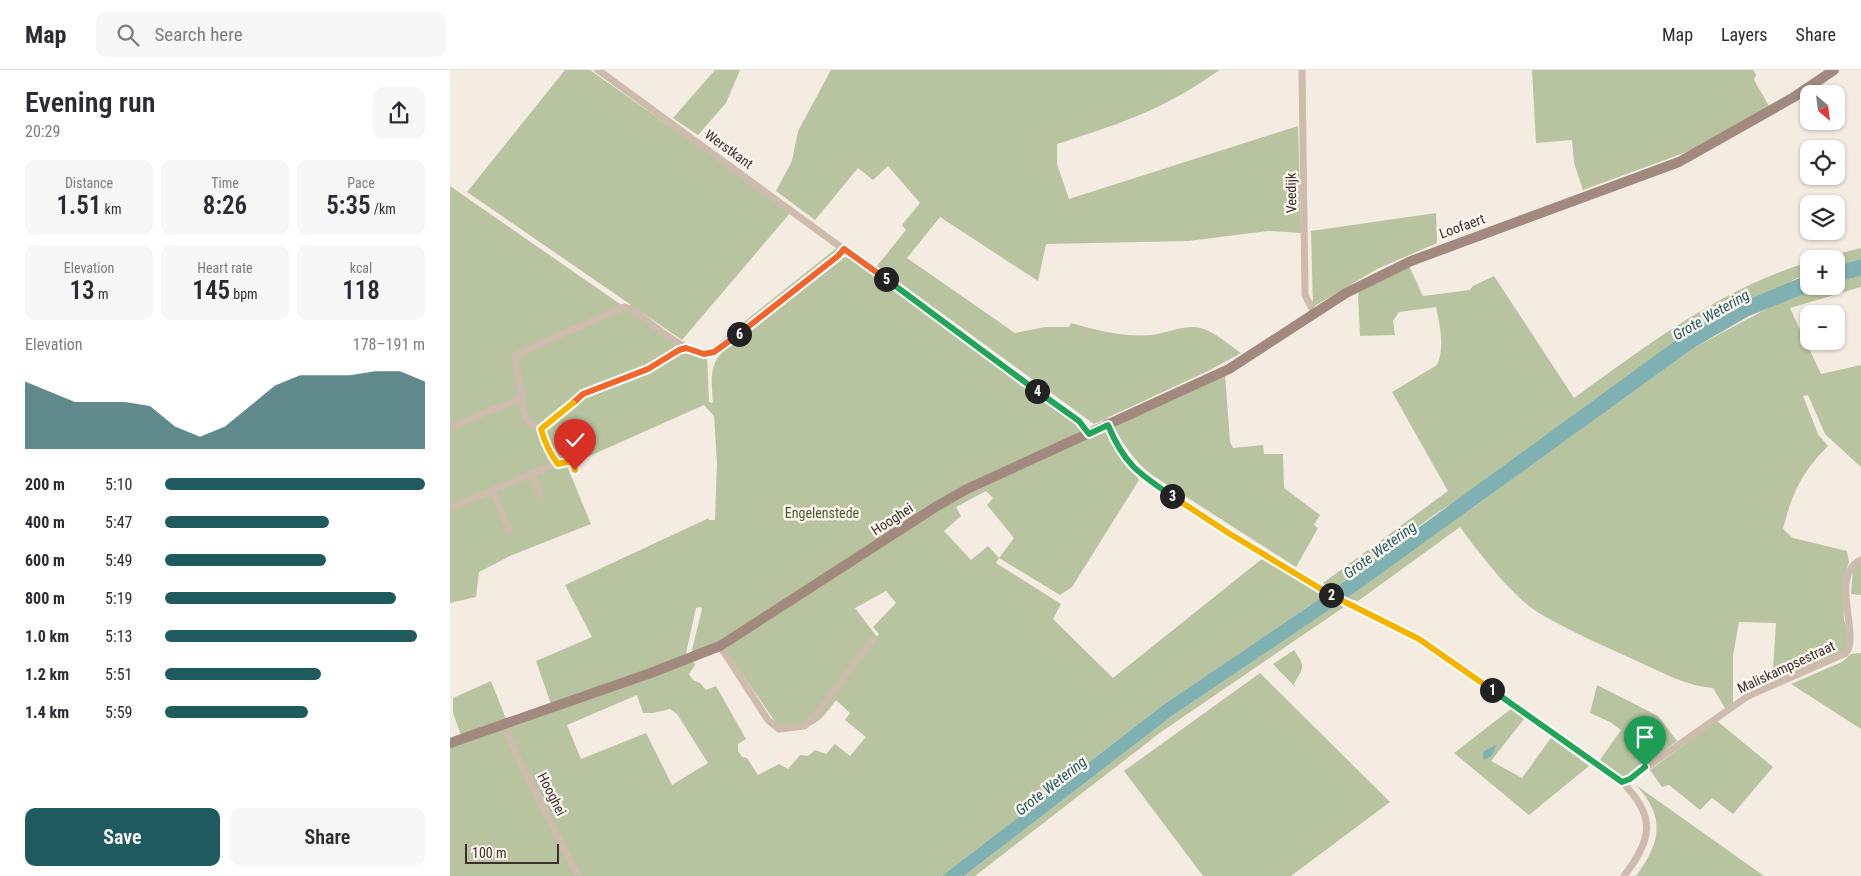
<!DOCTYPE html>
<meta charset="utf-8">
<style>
:root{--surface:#fff;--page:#f7f7f7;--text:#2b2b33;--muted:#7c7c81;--line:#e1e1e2;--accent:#1f5a5e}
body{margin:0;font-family:"Roboto Condensed",sans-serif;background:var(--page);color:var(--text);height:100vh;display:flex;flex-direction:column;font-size:19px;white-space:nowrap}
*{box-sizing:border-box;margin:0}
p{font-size:16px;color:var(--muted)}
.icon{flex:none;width:28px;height:28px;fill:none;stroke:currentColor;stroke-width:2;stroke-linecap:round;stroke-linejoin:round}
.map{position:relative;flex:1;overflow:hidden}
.panel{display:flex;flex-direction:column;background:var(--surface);width:450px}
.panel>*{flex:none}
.needle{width:32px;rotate:152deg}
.fabs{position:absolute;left:1350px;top:15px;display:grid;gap:10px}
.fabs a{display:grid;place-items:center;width:45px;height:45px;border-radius:10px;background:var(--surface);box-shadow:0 1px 4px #0004;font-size:25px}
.scale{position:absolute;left:15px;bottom:12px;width:94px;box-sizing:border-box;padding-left:5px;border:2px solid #3b302b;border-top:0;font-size:14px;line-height:18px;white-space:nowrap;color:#3b302b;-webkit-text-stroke:4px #fbf5ee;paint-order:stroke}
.pin{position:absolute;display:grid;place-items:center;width:42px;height:42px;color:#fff;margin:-51px -21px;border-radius:50% 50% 50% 0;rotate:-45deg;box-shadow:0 0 5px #0007}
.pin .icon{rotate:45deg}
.km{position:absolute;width:25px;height:25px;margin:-12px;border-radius:50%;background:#222;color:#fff;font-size:14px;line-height:25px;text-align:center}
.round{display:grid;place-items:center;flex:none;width:52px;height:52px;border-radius:10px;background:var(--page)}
.overview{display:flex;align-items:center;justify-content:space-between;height:85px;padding:0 25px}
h1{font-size:28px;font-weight:600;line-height:38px}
.figures{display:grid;grid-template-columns:repeat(3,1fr);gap:8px;height:85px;padding:5px 25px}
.figures div{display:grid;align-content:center;border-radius:10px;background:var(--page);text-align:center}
.figures b{font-size:25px;font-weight:600}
.figures small{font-size:14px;font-weight:400}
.figures p{font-size:14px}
.chart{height:140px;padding:10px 25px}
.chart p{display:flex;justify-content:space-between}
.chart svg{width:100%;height:90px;margin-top:5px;fill:var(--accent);opacity:.7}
.action{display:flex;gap:10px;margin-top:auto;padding:10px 25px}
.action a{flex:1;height:58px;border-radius:10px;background:var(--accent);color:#fff;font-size:20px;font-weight:600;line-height:58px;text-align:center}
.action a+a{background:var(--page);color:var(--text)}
ul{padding:0 25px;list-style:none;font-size:16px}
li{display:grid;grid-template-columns:80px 60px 1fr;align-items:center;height:38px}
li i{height:12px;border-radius:6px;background:var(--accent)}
header{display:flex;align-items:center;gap:30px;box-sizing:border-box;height:70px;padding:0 25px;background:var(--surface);border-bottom:1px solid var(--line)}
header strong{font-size:24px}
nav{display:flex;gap:28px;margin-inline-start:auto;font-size:18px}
.search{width:350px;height:45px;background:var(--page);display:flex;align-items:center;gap:12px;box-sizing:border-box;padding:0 18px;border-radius:10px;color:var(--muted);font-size:19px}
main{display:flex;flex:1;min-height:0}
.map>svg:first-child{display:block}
.green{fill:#b8c4a0;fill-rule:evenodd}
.water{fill:#7fb0b2}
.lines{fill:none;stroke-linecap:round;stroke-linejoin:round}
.street{stroke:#cdbbac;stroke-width:7}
.secondary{stroke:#a18a7d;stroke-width:10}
.split-1-casing{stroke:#fff;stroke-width:10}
.split-2-casing{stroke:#fff;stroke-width:10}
.split-3-casing{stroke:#fff;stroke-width:10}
.split-4-casing{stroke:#fff;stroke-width:10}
.split-5-casing{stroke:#fff;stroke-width:10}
.split-6-casing{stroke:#fff;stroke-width:10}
.split-7-casing{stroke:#fff;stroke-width:10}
.split-8-casing{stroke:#fff;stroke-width:10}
.split-1{stroke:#22a559;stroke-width:6}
.split-2{stroke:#f5b400;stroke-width:6}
.split-3{stroke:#f5b400;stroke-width:6}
.split-4{stroke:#22a559;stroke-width:6}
.split-5{stroke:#22a559;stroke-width:6}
.split-6{stroke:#f0652b;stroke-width:6}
.split-7{stroke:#f0652b;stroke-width:6}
.split-8{stroke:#f5b400;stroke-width:6}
.labels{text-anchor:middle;stroke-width:5;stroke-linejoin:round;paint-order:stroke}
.street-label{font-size:14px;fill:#3b302b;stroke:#fbf5ee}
.park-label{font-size:14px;fill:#4a5a2e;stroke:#fbf5ee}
.water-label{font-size:15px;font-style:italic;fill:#1f5a5e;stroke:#fbf5ee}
</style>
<header>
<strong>Map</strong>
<div class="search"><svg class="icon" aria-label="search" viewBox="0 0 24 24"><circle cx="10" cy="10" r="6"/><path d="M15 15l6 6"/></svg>Search here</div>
<nav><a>Map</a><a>Layers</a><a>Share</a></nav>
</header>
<main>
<section class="panel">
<div class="overview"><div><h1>Evening run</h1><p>20:29</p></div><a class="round"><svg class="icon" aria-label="share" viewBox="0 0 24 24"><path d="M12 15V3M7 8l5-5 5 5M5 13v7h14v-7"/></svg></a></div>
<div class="figures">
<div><p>Distance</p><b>1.51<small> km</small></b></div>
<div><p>Time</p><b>8:26</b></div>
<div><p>Pace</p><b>5:35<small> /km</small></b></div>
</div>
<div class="figures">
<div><p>Elevation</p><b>13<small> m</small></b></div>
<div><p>Heart rate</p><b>145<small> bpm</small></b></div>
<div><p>kcal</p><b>118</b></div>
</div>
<div class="chart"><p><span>Elevation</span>178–191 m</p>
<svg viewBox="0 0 160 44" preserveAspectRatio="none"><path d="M0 44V11L10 16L20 21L30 21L40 21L50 23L60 33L70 38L80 33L90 23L100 13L110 8L120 8L130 8L140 6L150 6L160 11V44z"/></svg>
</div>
<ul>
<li><b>200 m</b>5:10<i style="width:100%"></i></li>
<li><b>400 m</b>5:47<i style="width:63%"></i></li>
<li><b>600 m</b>5:49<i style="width:62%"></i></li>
<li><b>800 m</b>5:19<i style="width:89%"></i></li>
<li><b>1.0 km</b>5:13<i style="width:97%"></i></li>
<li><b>1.2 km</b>5:51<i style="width:60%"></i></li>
<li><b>1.4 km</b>5:59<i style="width:55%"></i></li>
</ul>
<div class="action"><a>Save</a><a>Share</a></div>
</section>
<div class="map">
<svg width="1411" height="806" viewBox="0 0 1411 806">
<rect width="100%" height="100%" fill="#f4ebe1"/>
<g class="green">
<polygon points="115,0 140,0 341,142 232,270 17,122"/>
<polygon points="265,0 290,0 276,33 248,65 223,48"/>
<path d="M381,0h389c-16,10 -31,21 -47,29 -37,20 -76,32 -116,45v20l12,35 229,-73 3,107 -33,-2 -80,10 -142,3 -8,37 -98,-64 -33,41 108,75 30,-6h24l2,-4c27,8 53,14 80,12 17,-2 34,-11 50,-7 14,4 28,17 40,25l-33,18 -114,53 -217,-158 29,-36 -4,-5 18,-22 -32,-37 -15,14 -15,-12 -43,52 -39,-29 16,-30 6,-30z"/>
<polygon points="1082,0 1303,0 1306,5 1304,10 1319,36 1250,77 1133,120 1124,93 1122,70 1086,73"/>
<path d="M0,116l229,159 -14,11 -34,16 55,-22 21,6 2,46 4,1c-1,-20 -5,-36 10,-52l117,-93 8,-1 6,2 230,168 23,6 32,47 -67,107 -12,8 -61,-37 -3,5 65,41 -8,15 60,59 150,-120 63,38 -163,109 -221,171h-492v-130l243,-85 2,4 -6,9 4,6 7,3 6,7 10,-4 30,53 -8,5v7l4,6 5,1 11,17 21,-11 9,5 12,-14 8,1 7,-6 11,4 9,-10 15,12 16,-19 -21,-17 5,-7 -14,-13c-20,27 -22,27 -55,30l-55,-79 -35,3 11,-45 -1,-2 -5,1 -11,50 -134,46 -15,-43 56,-24 -27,-52 144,-67v2h6l2,-57 -3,-47 -10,-11 -137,61 24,58 -79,31 -33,17 -3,25 -26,6zM536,421l7,7 -6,7 27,33 -15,20 -11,-12 -17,14 -27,-29 17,-15 -5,-9zM436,521l10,12 -23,24 6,7 -2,3 -22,-29zM187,625l6,18h10l17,-4 7,5 31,49 -36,22 -26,-52 -65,26 -14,-34z"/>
<polygon points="986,143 987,173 927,199 863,237 861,161"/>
<polygon points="388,177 386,183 264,279 260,279"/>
<polygon points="1411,178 1411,189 1386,196 1386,189 1368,189"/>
<path d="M1359,192v12l-14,5 -361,236 -101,75 -10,-7 125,-92 -56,-99 45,-27c8,-18 3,-39 -1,-58l-37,5 -6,9 2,14 -35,1 -2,-41 2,-6 48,-25 15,32 47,-6 3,-4 21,-10 80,122c75,-54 146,-109 235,-136z"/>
<path d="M1411,206v11l-71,21 31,66 40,-9v102l-36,-33 -17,-39 -5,1 15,38 10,12c-26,26 -36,47 -45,83l10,9 54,13 2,11 -6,17 1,41 6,17 -5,14 -73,33 4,-61 -37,-1 -6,34v47l-8,5 -12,-20c-27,-2 -52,-16 -76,-27 -31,-14 -63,-28 -93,-45 -31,-17 -63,-61 -84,-89l-102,74 -12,-3 349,-251 81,-43 47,-18h13v-4z"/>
<path d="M775,304l5,68 3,6 30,-3 1,9h19l1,34 36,27 -6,10 4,3 -22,39 -144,-92c-18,-14 -27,-29 -39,-49z"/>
<polygon points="1411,492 1411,525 1401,524 1403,498"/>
<polygon points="889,532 897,535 711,662 525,806 514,806 722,646"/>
<path d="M844,580c12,18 10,16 0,34l2,4 -23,-24z"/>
<polygon points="1411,583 1411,659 1341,614 1392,592 1401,584"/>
<polygon points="810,603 940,732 841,806 753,806 674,701"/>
<polygon points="41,611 56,649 11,665 3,643 3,628"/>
<polygon points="1147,615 1208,646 1227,671 1176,709 1150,690 1171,660 1160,652 1140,643"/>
<polygon points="1061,639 1074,649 1041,691 1072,708 1101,668 1139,696 1079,745 1004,683"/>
<polygon points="1267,651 1323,697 1283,744 1262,728 1250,740 1219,715 1212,717 1200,700"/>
<path d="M1186,715l4,3 124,88h-128c25,-33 30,-59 0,-91z"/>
</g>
<g class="water">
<polygon points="1411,189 1411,206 1386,212 1386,196"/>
<polygon points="1359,204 1359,216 1373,216 1299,246 1245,277 911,518 722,646 514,806 492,806 713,635 876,525 1236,263 1293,232"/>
<polygon points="1045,675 1047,675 1042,685 1035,690 1033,688 1033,682"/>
</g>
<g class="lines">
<g class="street">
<polyline points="148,0 629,351 639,364"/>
<polyline points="852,0 855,225 864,242"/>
<path d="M656,352l19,36 20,20 85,56 92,56 97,49 203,143c35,35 30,57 2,94"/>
<polyline points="0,357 70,329"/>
<polyline points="91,359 133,324 198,299 229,280 236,278"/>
<polyline points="102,385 108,394 122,391 125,400"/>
<polyline points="83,404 90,425"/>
<polyline points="43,421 59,460"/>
<path d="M0,438l100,-42 1,-7 -10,-30 -10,-5 -7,-10 -9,-59 109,-48 8,2c21,15 55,49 82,43l124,-95 6,-8"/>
<polyline points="270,576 318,650 329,659 354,656 363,649 422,570"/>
<polyline points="58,652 58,665 70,692 128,806"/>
<path d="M1172,712l8,-3 118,-83 98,-43c15,-18 -18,-78 15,-93"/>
</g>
<polyline class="secondary" points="0,673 198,604 270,576 487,436 517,419 779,299 896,223 961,191 1229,92 1344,27 1384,0"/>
</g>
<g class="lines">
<defs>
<polyline id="split-1" points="1042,620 1172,712 1180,709 1195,697"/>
<polyline id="split-2" points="881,525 969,569 1042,620"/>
<polyline id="split-3" points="722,426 780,464 881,525"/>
<path id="split-4" d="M587,321l42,30 10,13 19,-9c16,39 30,48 64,71"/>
<polyline id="split-5" points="436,209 587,321"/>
<polyline id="split-6" points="289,264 388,186 394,179 436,209"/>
<polyline id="split-7" points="123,333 133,324 198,299 229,280 236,278 254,284 264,282 289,264"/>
<path id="split-8" d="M123,333l-32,26c4,14 8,24 17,35l14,-3 3,9"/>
</defs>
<use href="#split-1" class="split-1-casing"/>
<use href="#split-2" class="split-2-casing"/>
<use href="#split-3" class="split-3-casing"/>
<use href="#split-4" class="split-4-casing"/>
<use href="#split-5" class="split-5-casing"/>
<use href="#split-6" class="split-6-casing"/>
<use href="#split-7" class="split-7-casing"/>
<use href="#split-8" class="split-8-casing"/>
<use href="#split-1" class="split-1"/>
<use href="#split-2" class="split-2"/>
<use href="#split-3" class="split-3"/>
<use href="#split-4" class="split-4"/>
<use href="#split-5" class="split-5"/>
<use href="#split-6" class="split-6"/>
<use href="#split-7" class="split-7"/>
<use href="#split-8" class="split-8"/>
</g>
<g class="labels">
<g class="street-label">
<text transform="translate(279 79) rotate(36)" y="5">Werstkant</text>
<text transform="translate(841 123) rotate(-91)" y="5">Veedijk</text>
<text transform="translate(1012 156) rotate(-20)" y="5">Loofaert</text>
<text transform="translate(442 449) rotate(-33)" y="5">Hooghei</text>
<text transform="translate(1336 597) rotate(-25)" y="5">Maliskampsestraat</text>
<text transform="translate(102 724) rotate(63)" y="5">Hooghei</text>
</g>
<g class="park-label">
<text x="372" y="448">Engelenstede</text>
</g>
<g class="water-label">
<text transform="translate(1261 245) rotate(-30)" y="5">Grote Wetering</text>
<text transform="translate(930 480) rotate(-36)" y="5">Grote Wetering</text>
<text transform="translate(601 716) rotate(-38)" y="5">Grote Wetering</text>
</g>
</g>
</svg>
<div class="fabs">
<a><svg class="needle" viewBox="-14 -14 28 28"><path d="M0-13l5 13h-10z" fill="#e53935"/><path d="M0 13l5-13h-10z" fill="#7c7c81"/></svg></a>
<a><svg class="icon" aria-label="locate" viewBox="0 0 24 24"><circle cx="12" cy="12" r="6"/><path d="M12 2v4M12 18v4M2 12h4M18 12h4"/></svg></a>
<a><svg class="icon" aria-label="layers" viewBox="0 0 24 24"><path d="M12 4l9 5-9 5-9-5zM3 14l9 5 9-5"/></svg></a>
<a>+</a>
<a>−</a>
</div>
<div class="scale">100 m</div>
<div class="pin" style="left:1195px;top:697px;background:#1e9e55"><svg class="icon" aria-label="arrive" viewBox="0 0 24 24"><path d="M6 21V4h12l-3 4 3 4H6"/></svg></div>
<div class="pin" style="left:125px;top:400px;background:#d93025"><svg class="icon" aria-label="check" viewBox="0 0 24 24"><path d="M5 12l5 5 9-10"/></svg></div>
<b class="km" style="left:1042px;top:620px">1</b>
<b class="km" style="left:881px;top:525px">2</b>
<b class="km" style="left:722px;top:426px">3</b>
<b class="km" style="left:587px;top:321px">4</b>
<b class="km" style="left:436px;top:209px">5</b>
<b class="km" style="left:289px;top:264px">6</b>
</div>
</main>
